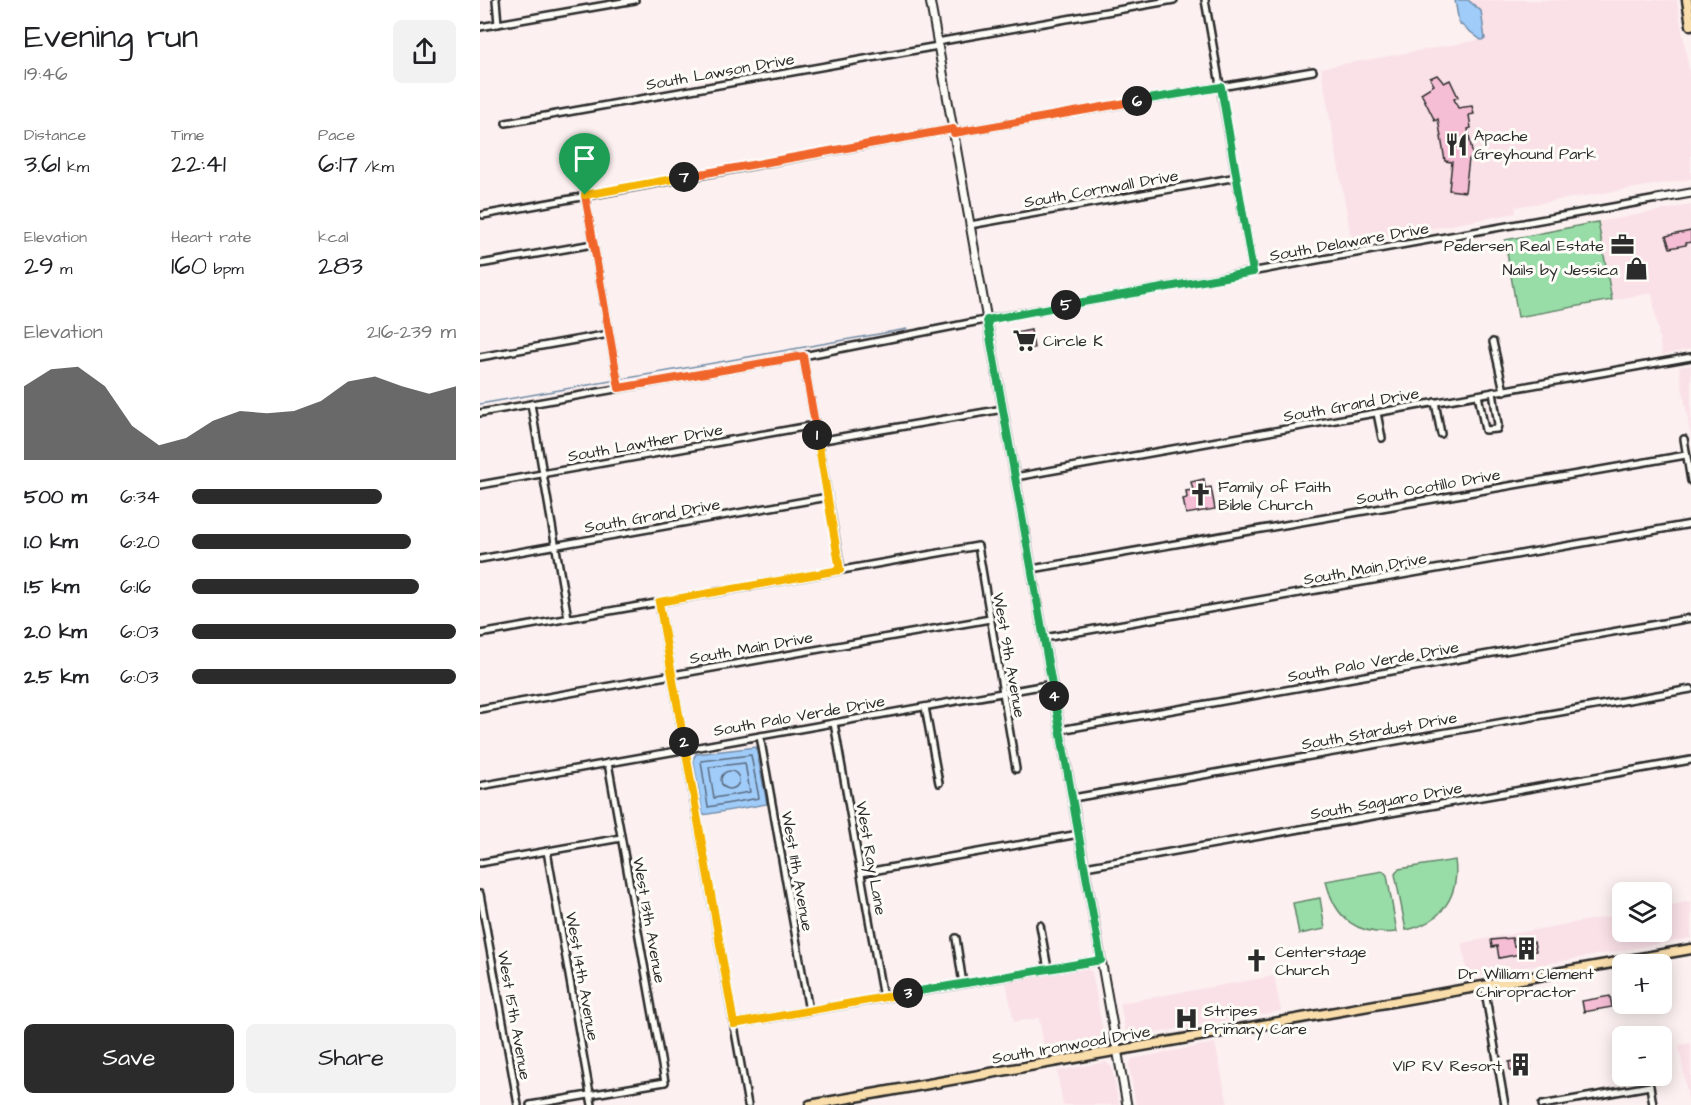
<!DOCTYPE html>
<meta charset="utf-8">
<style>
:root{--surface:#fff;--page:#f2f2f2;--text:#202124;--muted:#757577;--accent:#2b2b2b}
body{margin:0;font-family:"Architects Daughter",sans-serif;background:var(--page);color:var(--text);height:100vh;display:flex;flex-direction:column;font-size:22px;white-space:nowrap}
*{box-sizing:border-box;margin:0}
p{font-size:20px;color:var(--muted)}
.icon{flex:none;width:33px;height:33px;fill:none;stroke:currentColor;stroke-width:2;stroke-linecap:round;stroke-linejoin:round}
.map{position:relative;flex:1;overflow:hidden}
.sheet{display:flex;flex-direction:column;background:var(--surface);width:480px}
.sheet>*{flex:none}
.buttons{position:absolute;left:1132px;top:882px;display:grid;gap:12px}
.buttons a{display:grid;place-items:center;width:60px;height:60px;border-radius:9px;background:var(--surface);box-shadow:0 3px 15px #0003;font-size:30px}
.pin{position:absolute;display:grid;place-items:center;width:51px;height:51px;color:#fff;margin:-62px -26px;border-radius:50% 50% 50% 0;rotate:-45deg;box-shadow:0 0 6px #0007}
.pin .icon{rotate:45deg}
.km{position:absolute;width:30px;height:30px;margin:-15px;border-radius:50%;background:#222;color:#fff;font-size:16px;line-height:30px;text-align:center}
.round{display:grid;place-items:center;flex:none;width:63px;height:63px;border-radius:9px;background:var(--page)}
.headline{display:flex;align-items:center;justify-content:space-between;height:102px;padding:0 24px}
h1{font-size:33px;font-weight:600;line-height:45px}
.figures{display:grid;grid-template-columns:repeat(3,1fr);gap:9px;height:102px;padding:6px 24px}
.figures div{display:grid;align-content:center}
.figures b{font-size:26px;font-weight:600}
.figures small{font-size:16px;font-weight:400}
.figures p{font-size:16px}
.chart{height:168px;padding:12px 24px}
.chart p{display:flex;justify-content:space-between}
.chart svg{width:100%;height:108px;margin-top:6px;fill:var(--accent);opacity:.7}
.primary-button{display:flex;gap:12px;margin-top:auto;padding:12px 24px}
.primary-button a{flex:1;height:69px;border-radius:9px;background:var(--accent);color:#fff;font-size:24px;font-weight:600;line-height:69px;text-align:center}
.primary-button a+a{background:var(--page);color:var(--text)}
ul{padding:0 24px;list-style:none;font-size:20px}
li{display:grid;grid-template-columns:96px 72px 1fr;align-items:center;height:45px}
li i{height:15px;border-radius:8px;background:var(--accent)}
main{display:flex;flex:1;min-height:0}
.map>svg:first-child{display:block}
.built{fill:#fae1e8}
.green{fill:#98dca7;stroke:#628469;stroke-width:1.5}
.water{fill:#a0ccfa;stroke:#718ca7;stroke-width:1.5}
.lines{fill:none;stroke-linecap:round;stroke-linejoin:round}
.shore{stroke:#5a6b7e;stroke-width:1.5}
.stream{stroke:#718ca7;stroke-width:1.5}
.building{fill:#f6bed5;stroke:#2b2b2b;stroke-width:1.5}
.street-casing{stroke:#2b2b2b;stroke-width:10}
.secondary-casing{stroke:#2b2b2b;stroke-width:11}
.primary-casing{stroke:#2b2b2b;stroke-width:13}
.street{stroke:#fdfcf7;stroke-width:5}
.secondary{stroke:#fdfcf7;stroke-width:7}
.primary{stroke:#f9ddab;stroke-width:8}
.split-1-casing{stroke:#fff;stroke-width:12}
.split-2-casing{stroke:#fff;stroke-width:12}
.split-3-casing{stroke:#fff;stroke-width:12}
.split-4-casing{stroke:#fff;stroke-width:12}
.split-5-casing{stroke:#fff;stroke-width:12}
.split-6-casing{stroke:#fff;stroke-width:12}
.split-7-casing{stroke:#fff;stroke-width:12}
.split-8-casing{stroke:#fff;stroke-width:12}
.split-1{stroke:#f0652b;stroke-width:8}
.split-2{stroke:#f5b400;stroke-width:8}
.split-3{stroke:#f5b400;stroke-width:8}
.split-4{stroke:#22a559;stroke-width:8}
.split-5{stroke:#22a559;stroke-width:8}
.split-6{stroke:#22a559;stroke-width:8}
.split-7{stroke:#f0652b;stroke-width:8}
.split-8{stroke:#f5b400;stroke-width:8}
.labels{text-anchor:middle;stroke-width:6;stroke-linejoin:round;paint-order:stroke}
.street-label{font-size:16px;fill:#2b2b2b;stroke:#fdfcf7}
.poi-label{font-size:16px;fill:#2b2b2b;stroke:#fdfcf7;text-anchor:start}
</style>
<main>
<section class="sheet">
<div class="headline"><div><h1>Evening run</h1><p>19:46</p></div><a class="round"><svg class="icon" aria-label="share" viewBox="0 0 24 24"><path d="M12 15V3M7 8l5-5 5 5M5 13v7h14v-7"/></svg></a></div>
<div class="figures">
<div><p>Distance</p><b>3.61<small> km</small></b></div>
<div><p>Time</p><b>22:41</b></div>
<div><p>Pace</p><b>6:17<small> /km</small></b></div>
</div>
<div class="figures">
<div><p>Elevation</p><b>29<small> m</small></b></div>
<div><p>Heart rate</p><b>160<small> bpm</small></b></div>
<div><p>kcal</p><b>283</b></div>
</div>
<div class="chart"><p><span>Elevation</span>216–239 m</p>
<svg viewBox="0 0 160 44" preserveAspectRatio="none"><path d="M0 44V14L10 7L20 6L30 14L40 30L50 38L60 35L70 28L80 24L90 25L100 24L110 20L120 12L130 10L140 14L150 17L160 14V44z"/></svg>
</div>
<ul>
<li><b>500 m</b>6:34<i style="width:72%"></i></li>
<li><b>1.0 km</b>6:20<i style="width:83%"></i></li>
<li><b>1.5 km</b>6:16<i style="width:86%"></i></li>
<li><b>2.0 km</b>6:03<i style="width:100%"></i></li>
<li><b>2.5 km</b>6:03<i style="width:100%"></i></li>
</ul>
<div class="primary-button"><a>Save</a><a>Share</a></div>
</section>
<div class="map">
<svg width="1211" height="1105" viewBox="0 0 1211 1105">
<rect width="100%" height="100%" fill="#fcf0f0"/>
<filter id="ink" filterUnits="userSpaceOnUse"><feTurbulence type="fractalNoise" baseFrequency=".0167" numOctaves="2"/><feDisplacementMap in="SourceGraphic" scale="12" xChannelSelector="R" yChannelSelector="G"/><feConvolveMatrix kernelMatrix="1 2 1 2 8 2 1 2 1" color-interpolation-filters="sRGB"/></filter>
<g filter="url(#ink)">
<g class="built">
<polygon points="987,0 1197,0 1211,82 1211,179 1035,207 1036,213 872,243 841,68 1005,39"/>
<polygon points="1211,205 1211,349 1182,355 1172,293 1132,300 1118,222"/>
<polygon points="1211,365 1211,438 1199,367"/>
<polygon points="1211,901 1211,938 988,978 982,943 1143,914 1143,932 1182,932 1182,907"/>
<polygon points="606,968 612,972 624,1038 621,1043 565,1053 559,1018 534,1022 526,982"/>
<polygon points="794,976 801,1011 653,1037 646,1033 640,1003"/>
<polygon points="735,1043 748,1105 656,1105 649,1066 652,1059"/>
<polygon points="1211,1043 1211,1105 1209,1105 1199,1045"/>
<polygon points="626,1062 632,1068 639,1105 583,1105 577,1071"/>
</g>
<g class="green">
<polygon points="1118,222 1132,300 1038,317 1025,240"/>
<path d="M975,860c5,36 -14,63 -49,70l-11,-56 4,-5z"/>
<path d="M903,871l4,4 10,57c-39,4 -62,-12 -71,-51z"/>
<polygon points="840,898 845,929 819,934 813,903"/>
</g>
<g class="water">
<polygon points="975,0 988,0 1001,11 1005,39 1001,40 979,23"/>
<polygon points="276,747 287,804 223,815 213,759 216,754"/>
</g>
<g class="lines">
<g class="shore">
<polygon points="271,755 279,798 228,807 221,761"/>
<polygon points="265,763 270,792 234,798 229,767"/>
<circle cx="250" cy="780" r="9"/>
</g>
<polyline class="stream" points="0,404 427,329"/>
</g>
<g class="building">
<polygon points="957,75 964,83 970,80 978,97 974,99 978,108 992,106 994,114 989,115 991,128 988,129 993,158 989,159 985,192 969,190 972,162 965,161 958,119 955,121 941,93 954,85 950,78"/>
<polygon points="1211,231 1211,242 1206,243 1206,245 1190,248 1186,236"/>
<polygon points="551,330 554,348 539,351 536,333"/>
<polygon points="724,479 725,488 731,487 735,509 706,514 703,499 707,498 706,491 713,490 711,482"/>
<polygon points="1032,938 1034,946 1054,942 1056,951 1019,958 1017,946 1012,947 1011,940"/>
<polygon points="1130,996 1132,1007 1104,1012 1102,1001"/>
<polygon points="1049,1059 1051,1067 1030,1071 1029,1062"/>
</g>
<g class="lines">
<defs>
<g id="street">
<polyline points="16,0 18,24"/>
<polyline points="725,0 773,272"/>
<polyline points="0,27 155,0"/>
<polyline points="457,42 694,0"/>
<polyline points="26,123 458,46"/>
<polyline points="474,133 833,71"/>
<polyline points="105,195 139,388"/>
<polyline points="3,215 473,129"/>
<polyline points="490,225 757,177"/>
<polyline points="0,264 113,244"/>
<polyline points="1013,342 1024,391"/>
<polyline points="323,356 361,570"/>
<polyline points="0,357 129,334"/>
<polyline points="998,395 1005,430 1017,429 1018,425 1013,392"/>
<polyline points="955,402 961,434"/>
<polyline points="51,404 88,618"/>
<polyline points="0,413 323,356 520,317 1177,199"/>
<polyline points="897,413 902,438"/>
<polyline points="1204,439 1211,481"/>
<polyline points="338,441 523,409"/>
<polyline points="535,477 1211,357"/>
<polyline points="0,485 335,425"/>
<polyline points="0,559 348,497"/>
<polyline points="552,569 1206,455"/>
<polyline points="179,602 268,1105"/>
<polyline points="0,634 498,546 536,769"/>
<polyline points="564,638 1211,524"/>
<polyline points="445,707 459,783"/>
<polyline points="0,709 510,619"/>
<polyline points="354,723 403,998"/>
<polyline points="580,730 1211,618"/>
<polyline points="280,736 329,1011"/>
<polyline points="0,786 572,684"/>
<polyline points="593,798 1211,689"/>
<polyline points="67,851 112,1105"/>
<polyline points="0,863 141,838"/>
<polyline points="605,867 1211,760"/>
<polyline points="381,873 599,834"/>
<polyline points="0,894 38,1105"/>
<polyline points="560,925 568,969"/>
<polyline points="476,938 483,984"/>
<polyline points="1004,986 1025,1105"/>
<polyline points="254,1024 621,960"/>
<polyline points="50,1105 185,1082 128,763"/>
<polyline points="1062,1105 1170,1086 1173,1105"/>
</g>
<g id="secondary">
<polyline points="450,0 647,1105"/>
<polyline points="1177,199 1211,193"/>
</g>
<g id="primary">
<polyline points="1207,0 1211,25"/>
<polyline points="330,1105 1211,949"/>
</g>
</defs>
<use href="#street" class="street-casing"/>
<use href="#secondary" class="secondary-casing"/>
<use href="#primary" class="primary-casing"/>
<use href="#street" class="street"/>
<use href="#secondary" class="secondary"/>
<use href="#primary" class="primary"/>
</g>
</g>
<g class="lines" filter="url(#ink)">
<defs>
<polyline id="split-1" points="105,195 139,388 323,356 337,435"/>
<polyline id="split-2" points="204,742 179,602 360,570 337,435"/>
<polyline id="split-3" points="204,742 254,1024 428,993"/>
<polyline id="split-4" points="428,993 621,960 574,696"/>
<polyline id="split-5" points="574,696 507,320 586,305"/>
<polyline id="split-6" points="586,305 773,272 741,87 657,101"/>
<polyline id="split-7" points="204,177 473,129 474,133 657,101"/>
<polyline id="split-8" points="105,195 204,177"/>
</defs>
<use href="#split-1" class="split-1-casing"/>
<use href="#split-2" class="split-2-casing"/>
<use href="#split-3" class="split-3-casing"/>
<use href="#split-4" class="split-4-casing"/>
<use href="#split-5" class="split-5-casing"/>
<use href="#split-6" class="split-6-casing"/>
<use href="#split-7" class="split-7-casing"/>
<use href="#split-8" class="split-8-casing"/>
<use href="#split-1" class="split-1"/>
<use href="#split-2" class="split-2"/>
<use href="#split-3" class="split-3"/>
<use href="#split-4" class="split-4"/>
<use href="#split-5" class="split-5"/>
<use href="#split-6" class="split-6"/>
<use href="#split-7" class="split-7"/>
<use href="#split-8" class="split-8"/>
</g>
<defs>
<symbol id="restaurant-bare" viewBox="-9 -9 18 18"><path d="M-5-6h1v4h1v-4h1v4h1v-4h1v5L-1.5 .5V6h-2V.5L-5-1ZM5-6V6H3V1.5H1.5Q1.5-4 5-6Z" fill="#2b2b2b" stroke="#fdfcf7" stroke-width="2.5" paint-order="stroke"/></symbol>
<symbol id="office-bare" viewBox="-9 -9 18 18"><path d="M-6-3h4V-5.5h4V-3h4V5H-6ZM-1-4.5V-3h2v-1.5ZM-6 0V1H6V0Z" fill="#2b2b2b" stroke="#fdfcf7" stroke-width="2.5" paint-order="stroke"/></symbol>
<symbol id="shop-bare" viewBox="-9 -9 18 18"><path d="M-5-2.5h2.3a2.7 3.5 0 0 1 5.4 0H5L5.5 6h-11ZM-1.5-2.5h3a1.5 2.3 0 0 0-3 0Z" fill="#2b2b2b" stroke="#fdfcf7" stroke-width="2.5" paint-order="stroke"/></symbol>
<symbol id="supermarket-bare" viewBox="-9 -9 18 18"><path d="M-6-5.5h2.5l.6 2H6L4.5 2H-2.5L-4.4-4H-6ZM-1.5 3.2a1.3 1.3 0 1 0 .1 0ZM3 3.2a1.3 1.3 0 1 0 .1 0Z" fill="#2b2b2b" stroke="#fdfcf7" stroke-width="2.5" paint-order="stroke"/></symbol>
<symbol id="church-bare" viewBox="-9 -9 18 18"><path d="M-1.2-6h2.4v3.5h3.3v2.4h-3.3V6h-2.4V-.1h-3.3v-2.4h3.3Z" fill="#2b2b2b" stroke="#fdfcf7" stroke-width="2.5" paint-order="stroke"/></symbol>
<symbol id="building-bare" viewBox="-9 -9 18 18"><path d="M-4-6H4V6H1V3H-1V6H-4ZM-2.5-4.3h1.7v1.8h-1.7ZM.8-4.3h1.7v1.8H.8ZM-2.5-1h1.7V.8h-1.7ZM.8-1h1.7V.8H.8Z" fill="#2b2b2b" stroke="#fdfcf7" stroke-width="2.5" paint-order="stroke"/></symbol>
<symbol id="hospital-bare" viewBox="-9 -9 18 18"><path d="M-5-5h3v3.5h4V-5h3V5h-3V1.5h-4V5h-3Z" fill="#2b2b2b" stroke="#fdfcf7" stroke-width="2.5" paint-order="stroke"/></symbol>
</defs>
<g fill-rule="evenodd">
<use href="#restaurant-bare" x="960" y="128" width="33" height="33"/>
<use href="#office-bare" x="1126" y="228" width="33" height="33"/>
<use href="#shop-bare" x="1140" y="252" width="33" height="33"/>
<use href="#supermarket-bare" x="528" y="324" width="33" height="33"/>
<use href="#church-bare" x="704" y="478" width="33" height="33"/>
<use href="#building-bare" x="1030" y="932" width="33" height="33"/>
<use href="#church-bare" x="760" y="944" width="33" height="33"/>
<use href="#hospital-bare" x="690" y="1002" width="33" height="33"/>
<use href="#building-bare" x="1024" y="1048" width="33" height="33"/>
</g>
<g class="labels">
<g class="street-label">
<text transform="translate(240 71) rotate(-10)" y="6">South Lawson Drive</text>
<text transform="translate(621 188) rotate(-10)" y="6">South Cornwall Drive</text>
<text transform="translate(869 241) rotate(-10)" y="6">South Delaware Drive</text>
<text transform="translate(871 404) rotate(-10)" y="6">South Grand Drive</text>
<text transform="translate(165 442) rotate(-10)" y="6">South Lawther Drive</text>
<text transform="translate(948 486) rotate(-10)" y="6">South Ocotillo Drive</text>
<text transform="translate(172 515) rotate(-10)" y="6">South Grand Drive</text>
<text transform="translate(885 568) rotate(-10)" y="6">South Main Drive</text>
<text transform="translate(271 647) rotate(-10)" y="6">South Main Drive</text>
<text transform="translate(530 655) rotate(80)" y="6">West 9th Avenue</text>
<text transform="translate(893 661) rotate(-10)" y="6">South Palo Verde Drive</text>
<text transform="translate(319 715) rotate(-10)" y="6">South Palo Verde Drive</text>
<text transform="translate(899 730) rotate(-10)" y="6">South Stardust Drive</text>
<text transform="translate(906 800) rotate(-10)" y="6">South Saguaro Drive</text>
<text transform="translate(392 858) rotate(80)" y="6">West Ray Lane</text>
<text transform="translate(318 871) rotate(80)" y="6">West 11th Avenue</text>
<text transform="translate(170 920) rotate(80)" y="6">West 13th Avenue</text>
<text transform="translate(103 976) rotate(80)" y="6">West 14th Avenue</text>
<text transform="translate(35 1015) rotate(80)" y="6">West 15th Avenue</text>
<text transform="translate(591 1044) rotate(-10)" y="6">South Ironwood Drive</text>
</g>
<g class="poi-label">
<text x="994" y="141">Apache<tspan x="994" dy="18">Greyhound Park</tspan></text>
<text x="1124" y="251" text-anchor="end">Pedersen Real Estate</text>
<text x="1138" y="275" text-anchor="end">Nails by Jessica</text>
<text x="563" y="346">Circle K</text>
<text x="738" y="492">Family of Faith<tspan x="738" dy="18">Bible Church</tspan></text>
<text x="795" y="957">Centerstage<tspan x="795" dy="18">Church</tspan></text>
<text x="1046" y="979" text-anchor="middle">Dr William Clement<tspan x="1046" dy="18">Chiropractor</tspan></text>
<text x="724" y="1016">Stripes<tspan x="724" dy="18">Primary Care</tspan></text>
<text x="1022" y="1071" text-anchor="end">VIP RV Resort</text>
</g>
</g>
</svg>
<div class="buttons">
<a><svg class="icon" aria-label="layers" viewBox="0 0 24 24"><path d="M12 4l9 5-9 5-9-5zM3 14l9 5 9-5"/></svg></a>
<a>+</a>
<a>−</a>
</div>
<div class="pin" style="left:105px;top:195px;background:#1e9e55"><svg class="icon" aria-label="arrive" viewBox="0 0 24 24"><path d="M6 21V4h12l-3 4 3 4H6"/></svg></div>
<b class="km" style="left:337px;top:435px">1</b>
<b class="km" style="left:204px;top:742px">2</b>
<b class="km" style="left:428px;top:993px">3</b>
<b class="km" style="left:574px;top:696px">4</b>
<b class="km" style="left:586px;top:305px">5</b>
<b class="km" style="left:657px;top:101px">6</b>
<b class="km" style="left:204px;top:177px">7</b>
</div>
</main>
